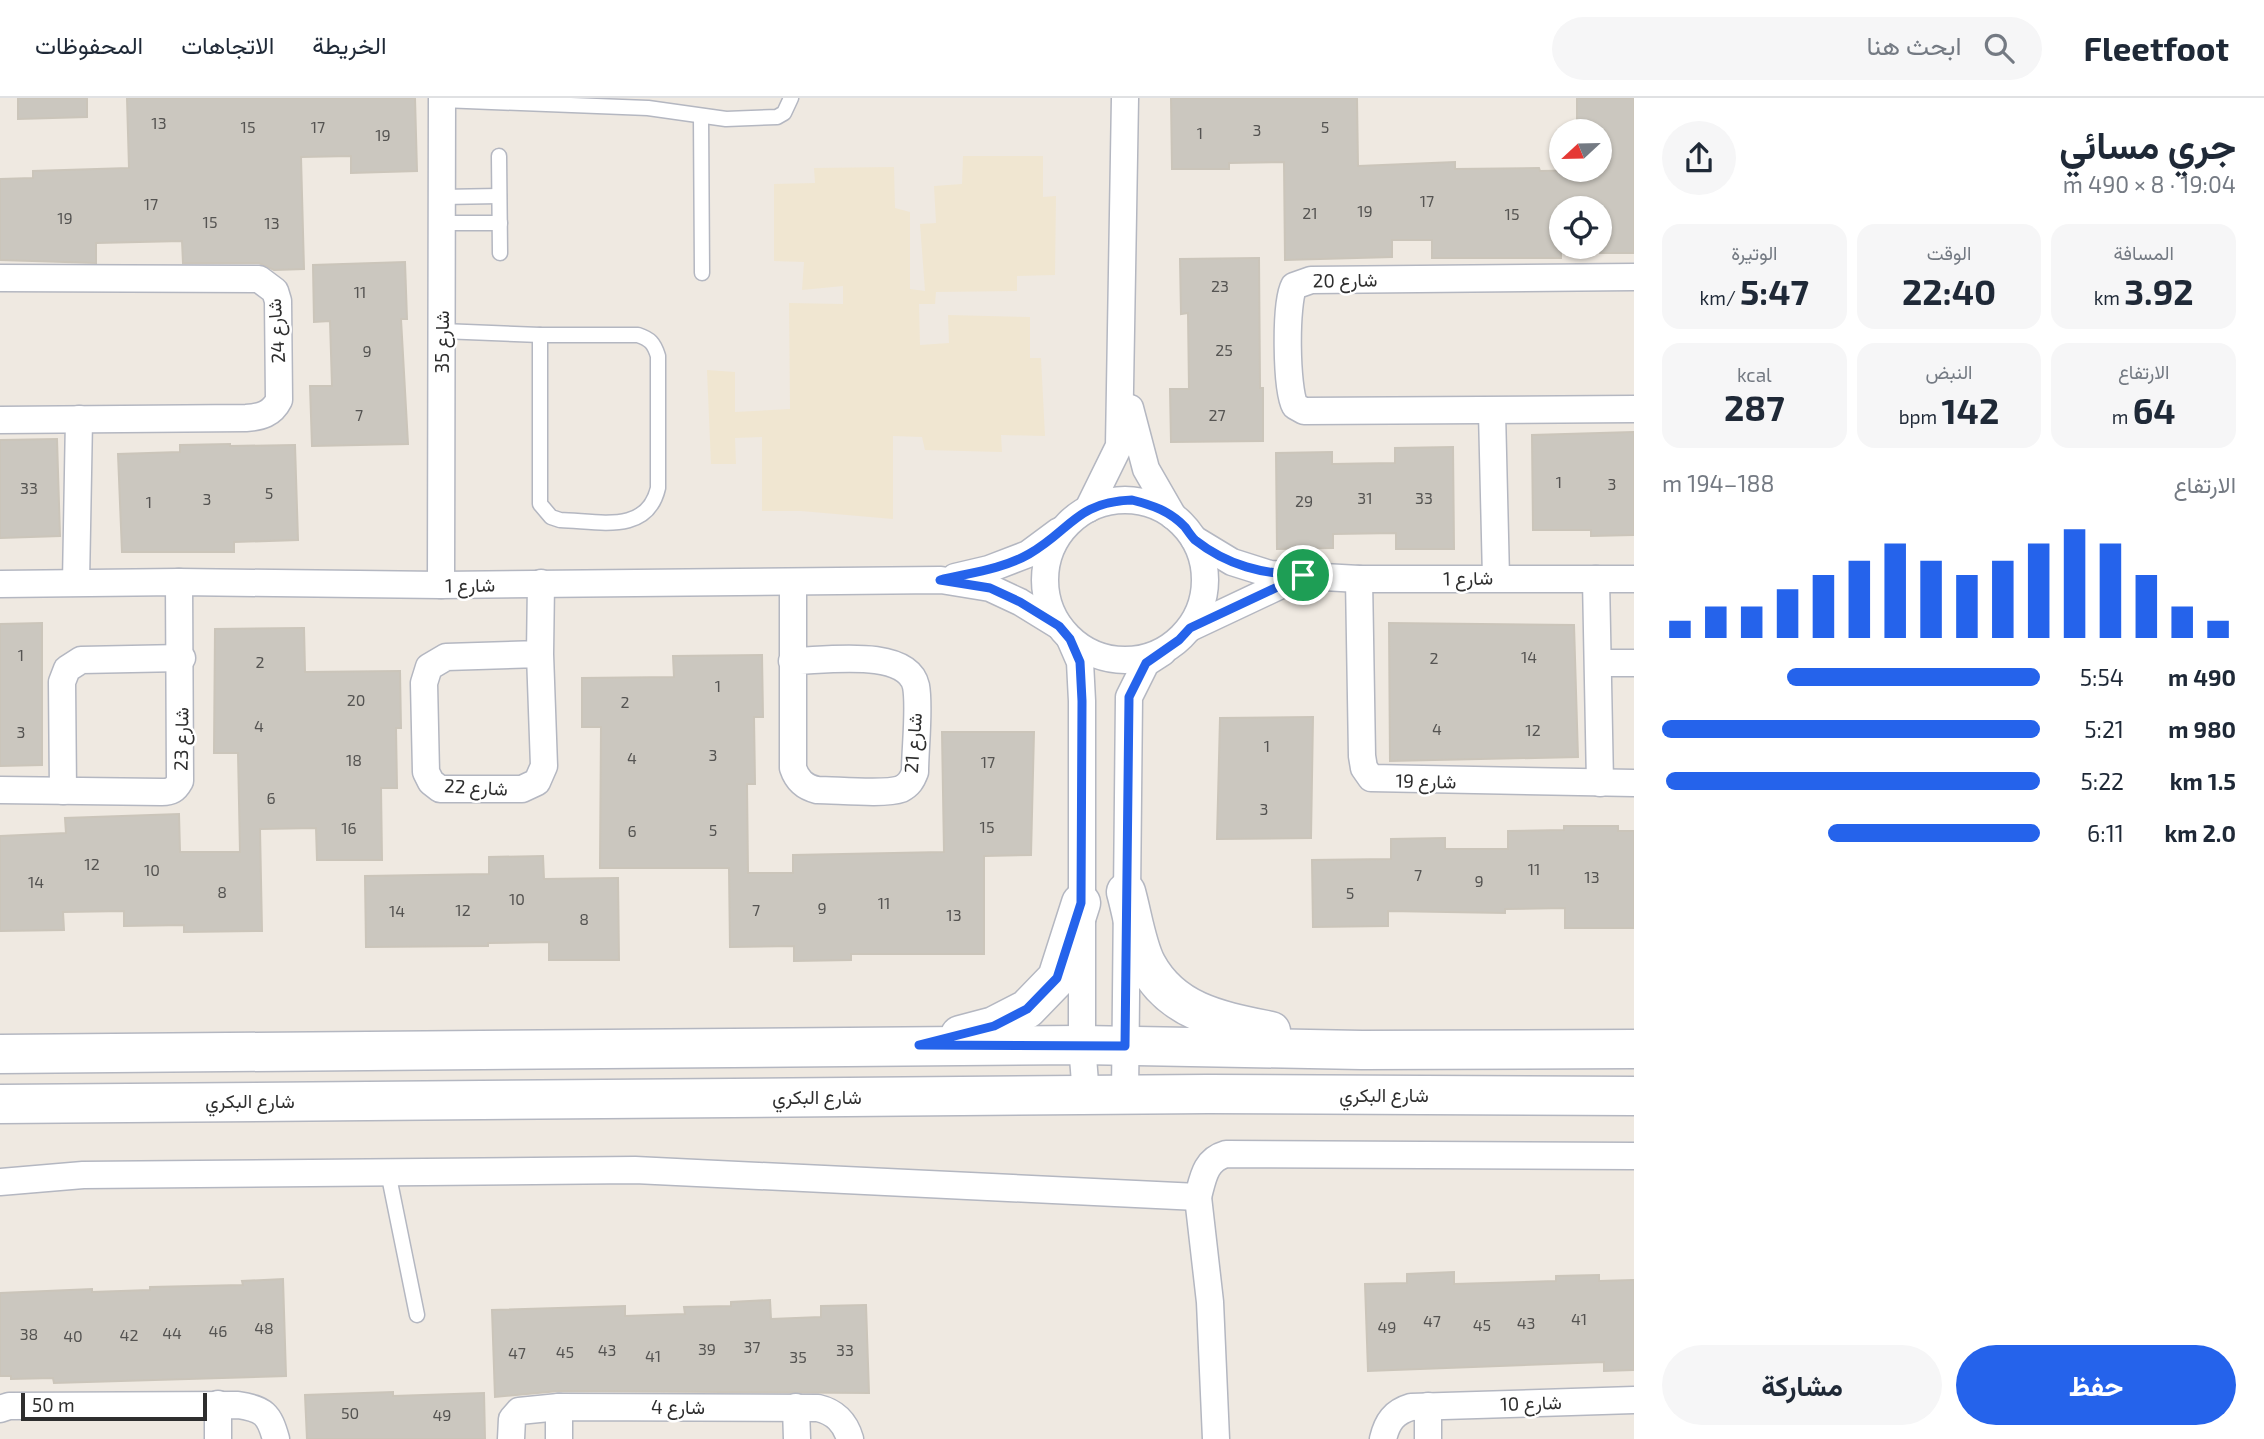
<!DOCTYPE html>
<html lang="ar">
<meta charset="utf-8">
<style>
:root{--surface:#fff;--page:#f6f6f7;--text:#1f2937;--muted:#747a83;--line:#e0e1e3;--accent:#2563eb}
body{margin:0;font-family:"Exo 2",Vazirmatn,sans-serif;background:var(--page);color:var(--text);direction:rtl;height:100vh;display:flex;flex-direction:column;font-size:26px;white-space:nowrap}
*{box-sizing:border-box;margin:0}
p{font-size:23px;color:var(--muted)}
.icon{flex:none;width:38px;height:38px;fill:none;stroke:currentColor;stroke-width:2;stroke-linecap:round;stroke-linejoin:round}
.map{position:relative;flex:1;overflow:hidden;direction:ltr}
.side{display:flex;flex-direction:column;background:var(--surface);width:630px}
.side>*{flex:none}
.needle{width:46px;rotate:248deg}
.buttons{position:absolute;left:1549px;top:21px;display:grid;gap:14px}
.buttons a{display:grid;place-items:center;width:63px;height:63px;border-radius:50%;background:var(--surface);box-shadow:0 2px 5px #0004;font-size:35px}
.scale{position:absolute;left:21px;bottom:18px;width:186px;box-sizing:border-box;padding-left:7px;border:4px solid #2e2e2e;border-top:0;font-size:19px;line-height:24px;white-space:nowrap;color:#2e2e2e;-webkit-text-stroke:5px #fff;paint-order:stroke}
.pin{position:absolute;display:grid;place-items:center;width:60px;height:60px;color:#fff;margin:-30px;border:4px solid #fff;border-radius:50%;box-shadow:0 2px 7px #0007}
.round{display:grid;place-items:center;flex:none;width:74px;height:74px;border-radius:37px;background:var(--page)}
.head{display:flex;align-items:center;justify-content:space-between;height:119px;padding:0 28px}
h1{font-size:38px;font-weight:700;line-height:52px}
.metrics{display:grid;grid-template-columns:repeat(3,1fr);gap:10px;height:119px;padding:7px 28px}
.metrics div{display:grid;align-content:center;border-radius:18px;background:var(--page);text-align:center}
.metrics b{font-size:35px;font-weight:700}
.metrics small{font-size:19px;font-weight:400}
.metrics p{font-size:19px}
.chart{height:196px;padding:14px 28px}
.chart p{display:flex;justify-content:space-between}
.chart svg{width:100%;height:126px;margin-top:7px;stroke:var(--accent);stroke-width:6}
.action{display:flex;gap:14px;margin-top:auto;padding:14px 28px}
.action a{flex:1;height:80px;border-radius:42px;background:var(--accent);color:#fff;font-size:28px;font-weight:700;line-height:80px;text-align:center}
.action a+a{background:var(--page);color:var(--text)}
ul{padding:0 28px;list-style:none;font-size:23px}
li{display:grid;grid-template-columns:112px 84px 1fr;align-items:center;height:52px}
li i{height:18px;border-radius:9px;background:var(--accent)}
header{display:flex;align-items:center;gap:42px;box-sizing:border-box;height:98px;padding:0 35px;background:var(--surface);border-bottom:2px solid var(--line)}
header strong{font-size:33px}
nav{display:flex;gap:38px;margin-inline-start:auto;font-size:24px}
.search{width:490px;height:63px;background:var(--page);display:flex;align-items:center;gap:18px;box-sizing:border-box;padding:0 24px;border-radius:38px;color:var(--muted);font-size:26px}
main{display:flex;flex:1;min-height:0}
.map>svg:first-child{display:block}
.education{fill:#f0e6d1}
.building{fill:#cbc7bf;stroke:#cbc5ba;stroke-width:2}
.lines{fill:none;stroke-linecap:round;stroke-linejoin:round}
.service-casing{stroke:#b4b7c1;stroke-width:17}
.minor-casing{stroke:#b4b7c1;stroke-width:29}
.secondary-casing{stroke:#b4b7c1;stroke-width:41}
.service{stroke:#fff;stroke-width:14}
.minor{stroke:#fff;stroke-width:26}
.secondary{stroke:#fff;stroke-width:38}
.route-casing{stroke:#fff;stroke-width:14}
.route{stroke:#2563eb;stroke-width:9}
.labels{text-anchor:middle;stroke-width:5;stroke-linejoin:round;paint-order:stroke}
.number-label{font-size:16px;fill:#555452}
.street-label{font-size:19px;fill:#2e2e2e;stroke:#fff}
</style>
<header>
<strong>Fleetfoot</strong>
<div class="search"><svg class="icon" aria-label="search" viewBox="0 0 24 24"><circle cx="10" cy="10" r="6"/><path d="M15 15l6 6"/></svg>ابحث هنا</div>
<nav><a>الخريطة</a><a>الاتجاهات</a><a>المحفوظات</a></nav>
</header>
<main>
<section class="side">
<div class="head"><div><h1>جري مسائي</h1><p>19:04 · 8 × 490 m</p></div><a class="round"><svg class="icon" aria-label="share" viewBox="0 0 24 24"><path d="M12 15V3M7 8l5-5 5 5M5 13v7h14v-7"/></svg></a></div>
<div class="metrics">
<div><p>المسافة</p><b>3.92<small> km</small></b></div>
<div><p>الوقت</p><b>22:40</b></div>
<div><p>الوتيرة</p><b>5:47<small> /km</small></b></div>
</div>
<div class="metrics">
<div><p>الارتفاع</p><b>64<small> m</small></b></div>
<div><p>النبض</p><b>142<small> bpm</small></b></div>
<div><p>kcal</p><b>287</b></div>
</div>
<div class="chart"><p><span>الارتفاع</span>188–194 m</p>
<svg viewBox="0 0 160 44" preserveAspectRatio="none"><path d="M5 44V38M15 44V33M25 44V33M35 44V27M45 44V22M55 44V17M65 44V11M75 44V17M85 44V22M95 44V17M105 44V11M115 44V6M125 44V11M135 44V22M145 44V33M155 44V38"/></svg>
</div>
<ul>
<li><b>490 m</b>5:54<i style="width:67%"></i></li>
<li><b>980 m</b>5:21<i style="width:100%"></i></li>
<li><b>1.5 km</b>5:22<i style="width:99%"></i></li>
<li><b>2.0 km</b>6:11<i style="width:56%"></i></li>
</ul>
<div class="action"><a>حفظ</a><a>مشاركة</a></div>
</section>
<div class="map">
<svg width="1634" height="1341" viewBox="0 0 1634 1341">
<rect width="100%" height="100%" fill="#efe9e1"/>
<polygon class="education" points="963,58 1043,58 1043,99 1056,98 1055,177 1017,178 1017,193 936,194 935,206 919,206 920,247 949,245 948,217 1030,219 1030,260 1041,260 1045,338 1001,337 1002,354 925,352 922,339 893,338 893,421 801,413 762,413 762,339 735,340 736,366 711,366 707,272 735,274 735,314 790,311 789,205 843,206 843,188 802,192 804,164 774,163 774,86 815,85 814,70 894,69 895,110 910,114 910,191 925,193 920,126 936,125 934,88 962,86"/>
<g class="building">
<polygon points="18,0 87,0 87,19 18,21"/>
<polygon points="127,0 415,0 417,73 351,75 351,58 301,59 304,171 274,172 259,165 183,165 182,143 96,145 96,165 0,162 0,81 33,80 33,73 129,70"/>
<polygon points="1171,0 1357,0 1358,68 1455,64 1455,71 1539,70 1540,73 1600,72 1600,33 1577,33 1577,0 1634,0 1634,155 1600,155 1600,110 1561,110 1561,160 1432,160 1432,142 1392,142 1392,159 1285,162 1284,64 1229,65 1229,71 1172,71"/>
<polygon points="1259,160 1260,290 1263,290 1263,343 1171,344 1170,291 1189,291 1188,215 1181,216 1180,161"/>
<polygon points="405,164 407,221 401,221 408,346 312,348 310,288 332,288 330,223 314,224 313,167"/>
<polygon points="1634,334 1634,437 1591,438 1591,432 1533,432 1532,337"/>
<polygon points="57,341 60,438 0,440 0,342"/>
<polygon points="230,346 230,348 295,347 298,442 234,444 234,454 122,454 118,356 180,354 180,347"/>
<polygon points="1453,349 1454,451 1396,451 1396,435 1333,436 1333,450 1277,451 1276,355 1332,354 1332,366 1395,365 1395,350"/>
<polygon points="42,525 42,667 0,668 0,526"/>
<polygon points="1389,525 1574,527 1578,659 1390,663"/>
<polygon points="304,530 305,574 400,573 401,630 396,630 397,690 381,690 382,762 317,762 316,730 260,731 262,833 184,834 184,827 124,828 124,813 63,814 64,832 0,833 0,738 66,735 65,720 179,716 180,754 240,754 238,655 214,655 215,531"/>
<polygon points="762,557 763,619 754,619 755,686 747,686 748,775 793,775 793,757 944,754 942,634 1034,634 1031,757 984,758 984,856 851,856 851,862 794,863 794,848 730,849 729,770 600,770 601,629 582,629 582,580 674,579 673,558"/>
<polygon points="1313,619 1311,740 1217,741 1220,620"/>
<polygon points="1564,728 1618,728 1618,733 1634,733 1634,830 1565,830 1565,810 1505,811 1505,815 1388,813 1388,828 1313,829 1312,762 1391,761 1391,741 1445,740 1445,751 1508,751 1508,733 1564,732"/>
<polygon points="543,758 544,781 618,780 619,862 549,862 549,844 488,845 488,848 366,849 365,778 489,776 489,759"/>
<polygon points="1454,1174 1454,1186 1556,1183 1556,1178 1599,1177 1599,1183 1634,1182 1634,1272 1604,1273 1604,1264 1368,1273 1365,1186 1407,1185 1407,1176"/>
<polygon points="283,1181 286,1278 54,1285 53,1280 11,1281 11,1278 0,1278 0,1195 92,1191 92,1194 150,1192 150,1189 243,1187 242,1183"/>
<polygon points="770,1202 771,1221 821,1219 821,1208 866,1207 869,1295 559,1293 495,1299 492,1212 625,1208 625,1218 685,1216 684,1209 731,1208 731,1204"/>
<polygon points="393,1294 393,1298 484,1295 485,1341 307,1341 305,1297"/>
</g>
<g class="lines">
<defs>
<g id="service">
<polyline points="442,2 648,10 726,21 777,19 784,15 791,0"/>
<polyline points="701,18 702,175"/>
<polyline points="499,58 500,155"/>
<polyline points="442,99 499,98"/>
<polyline points="442,125 500,125"/>
<polyline points="442,233 540,237"/>
<path d="M540,237h98c12,4 16,8 20,21v132c-11,47 -60,33 -98,32l-9,-3 -11,-13z"/>
<polyline points="388,1074 417,1217"/>
</g>
<g id="minor">
<path d="M1634,179l-323,3 -17,6c-9,17 -8,103 1,120l9,5 330,-2"/>
<path d="M0,180l259,1 16,12 3,10 1,99c-7,14 -18,17 -33,18l-246,2"/>
<polyline points="1130,310 1146,371 1173,418"/>
<polyline points="1492,314 1496,480"/>
<circle cx="1125" cy="482" r="80"/>
<polyline points="1088,411 1119,348 1125,0"/>
<polyline points="1194,441 1232,464 1270,476 1359,481 1634,481"/>
<polyline points="955,479 989,471 1028,456 1059,433"/>
<polyline points="1359,481 1362,658 1364,670 1371,680 1634,685"/>
<polyline points="1596,481 1600,685"/>
<polyline points="76,484 79,321"/>
<polyline points="0,486 179,484 441,487 941,482 990,490 1020,504 1059,528"/>
<polyline points="441,487 442,0"/>
<polyline points="1190,530 1296,480"/>
<polyline points="1070,541 1080,564 1082,603 1082,947 1086,997"/>
<polyline points="540,556 446,559 429,569 424,585 426,674 431,684 440,691 522,691 537,684 544,668 540,556 541,485"/>
<path d="M792,563c31,0 115,-14 124,25 4,21 -1,63 -1,86 -3,8 -6,13 -14,17 -16,6 -64,1 -84,1 -13,-3 -20,-10 -24,-22v-186"/>
<polyline points="1599,565 1634,565"/>
<path d="M0,692l162,2c9,0 13,-2 18,-11l-1,-199"/>
<polyline points="63,693 62,584 67,571 81,562 182,560"/>
<polyline points="1125,998 1129,599 1146,565 1163,554"/>
<path d="M0,1084l83,-7 552,-5 563,27c5,-19 7,-37 28,-43l408,2"/>
<polyline points="1198,1099 1210,1204 1216,1341"/>
<polyline points="218,1306 218,1341"/>
<polyline points="1428,1308 1428,1341"/>
<polyline points="559,1309 559,1341"/>
<polyline points="796,1309 797,1341"/>
<path d="M0,1311l9,-3 229,-1c26,4 31,9 38,34"/>
<path d="M511,1341l1,-20 7,-8 40,-4 259,1c17,4 27,14 32,31"/>
<path d="M1383,1341c4,-17 11,-27 28,-32l223,-7"/>
</g>
<g id="secondary">
<path d="M1126,794c6,21 11,55 21,73 26,48 75,56 124,66"/>
<polyline points="960,937 994,928 1027,911 1057,880 1081,805"/>
<polyline points="0,956 1082,947 1362,952 1634,951"/>
<polyline points="0,1006 1208,996 1634,998"/>
</g>
</defs>
<use href="#service" class="service-casing"/>
<use href="#minor" class="minor-casing"/>
<use href="#secondary" class="secondary-casing"/>
<use href="#service" class="service"/>
<use href="#minor" class="minor"/>
<use href="#secondary" class="secondary"/>
</g>
<g class="lines">
<defs>
<path id="route" d="M1132,402c20,5 38,11 53,27 3,4 6,9 10,13 33,26 68,34 108,35l-113,53 -11,12 -33,23 -17,34 -4,349 -206,-1 75,-19 33,-17 30,-31 24,-75 1,-202 -2,-39 -10,-23 -11,-13 -39,-24 -30,-14 -50,-8c29,-7 63,-11 89,-26 42,-24 47,-52 103,-54z"/>
</defs>
<use href="#route" class="route-casing"/>
<use href="#route" class="route"/>
</g>
<g class="labels">
<g class="number-label">
<text x="159" y="31">13</text>
<text x="248" y="35">15</text>
<text x="318" y="35">17</text>
<text x="1325" y="35">5</text>
<text x="1257" y="38">3</text>
<text x="1200" y="41">1</text>
<text x="383" y="43">19</text>
<text x="1427" y="109">17</text>
<text x="151" y="112">17</text>
<text x="1365" y="119">19</text>
<text x="1310" y="121">21</text>
<text x="1512" y="122">15</text>
<text x="65" y="126">19</text>
<text x="210" y="130">15</text>
<text x="272" y="131">13</text>
<text x="1220" y="194">23</text>
<text x="360" y="200">11</text>
<text x="1224" y="258">25</text>
<text x="367" y="259">9</text>
<text x="359" y="323">7</text>
<text x="1217" y="323">27</text>
<text x="1559" y="390">1</text>
<text x="1612" y="392">3</text>
<text x="29" y="396">33</text>
<text x="269" y="401">5</text>
<text x="1365" y="406">31</text>
<text x="1424" y="406">33</text>
<text x="207" y="407">3</text>
<text x="1304" y="409">29</text>
<text x="149" y="410">1</text>
<text x="21" y="563">1</text>
<text x="1529" y="565">14</text>
<text x="1434" y="566">2</text>
<text x="260" y="570">2</text>
<text x="718" y="594">1</text>
<text x="356" y="608">20</text>
<text x="625" y="610">2</text>
<text x="259" y="634">4</text>
<text x="1437" y="637">4</text>
<text x="1533" y="638">12</text>
<text x="21" y="640">3</text>
<text x="1267" y="654">1</text>
<text x="713" y="663">3</text>
<text x="632" y="666">4</text>
<text x="354" y="668">18</text>
<text x="988" y="670">17</text>
<text x="271" y="706">6</text>
<text x="1264" y="717">3</text>
<text x="987" y="735">15</text>
<text x="349" y="736">16</text>
<text x="713" y="738">5</text>
<text x="632" y="739">6</text>
<text x="92" y="772">12</text>
<text x="1534" y="777">11</text>
<text x="152" y="778">10</text>
<text x="1418" y="783">7</text>
<text x="1592" y="785">13</text>
<text x="1479" y="789">9</text>
<text x="36" y="790">14</text>
<text x="222" y="800">8</text>
<text x="1350" y="801">5</text>
<text x="517" y="807">10</text>
<text x="884" y="811">11</text>
<text x="822" y="816">9</text>
<text x="463" y="818">12</text>
<text x="756" y="818">7</text>
<text x="397" y="819">14</text>
<text x="954" y="823">13</text>
<text x="584" y="827">8</text>
<text x="1579" y="1227">41</text>
<text x="1432" y="1229">47</text>
<text x="1526" y="1231">43</text>
<text x="1482" y="1233">45</text>
<text x="1387" y="1235">49</text>
<text x="264" y="1236">48</text>
<text x="218" y="1239">46</text>
<text x="172" y="1241">44</text>
<text x="29" y="1242">38</text>
<text x="129" y="1243">42</text>
<text x="73" y="1244">40</text>
<text x="752" y="1255">37</text>
<text x="707" y="1257">39</text>
<text x="607" y="1258">43</text>
<text x="845" y="1258">33</text>
<text x="565" y="1260">45</text>
<text x="517" y="1261">47</text>
<text x="653" y="1264">41</text>
<text x="798" y="1265">35</text>
<text x="350" y="1321">50</text>
<text x="442" y="1323">49</text>
</g>
<g class="street-label">
<text transform="translate(1345 182) rotate(-1)" y="7">شارع 20</text>
<text transform="translate(276 233) rotate(-94)" y="7">شارع 24</text>
<text transform="translate(442 244) rotate(-90)" y="7">شارع 35</text>
<text transform="translate(1468 480) rotate(-1)" y="7">شارع 1</text>
<text transform="translate(470 487) rotate(-1)" y="7">شارع 1</text>
<text transform="translate(181 641) rotate(-89)" y="7">شارع 23</text>
<text transform="translate(913 645) rotate(-86)" y="7">شارع 21</text>
<text transform="translate(1426 683) rotate(1)" y="7">شارع 19</text>
<text transform="translate(476 689) rotate(3)" y="7">شارع 22</text>
<text x="1384" y="1004">شارع البكري</text>
<text x="817" y="1006">شارع البكري</text>
<text x="250" y="1010">شارع البكري</text>
<text transform="translate(1531 1305) rotate(-2)" y="7">شارع 10</text>
<text x="678" y="1316">شارع 4</text>
</g>
</g>
</svg>
<div class="buttons">
<a><svg class="needle" viewBox="-14 -14 28 28"><path d="M0-13l5 13h-10z" fill="#e53935"/><path d="M0 13l5-13h-10z" fill="#747a83"/></svg></a>
<a><svg class="icon" aria-label="locate" viewBox="0 0 24 24"><circle cx="12" cy="12" r="6"/><path d="M12 2v4M12 18v4M2 12h4M18 12h4"/></svg></a>
</div>
<div class="scale">50 m</div>
<div class="pin" style="left:1303px;top:477px;background:#1e9e55"><svg class="icon" aria-label="arrive" viewBox="0 0 24 24"><path d="M6 21V4h12l-3 4 3 4H6"/></svg></div>
</div>
</main>
